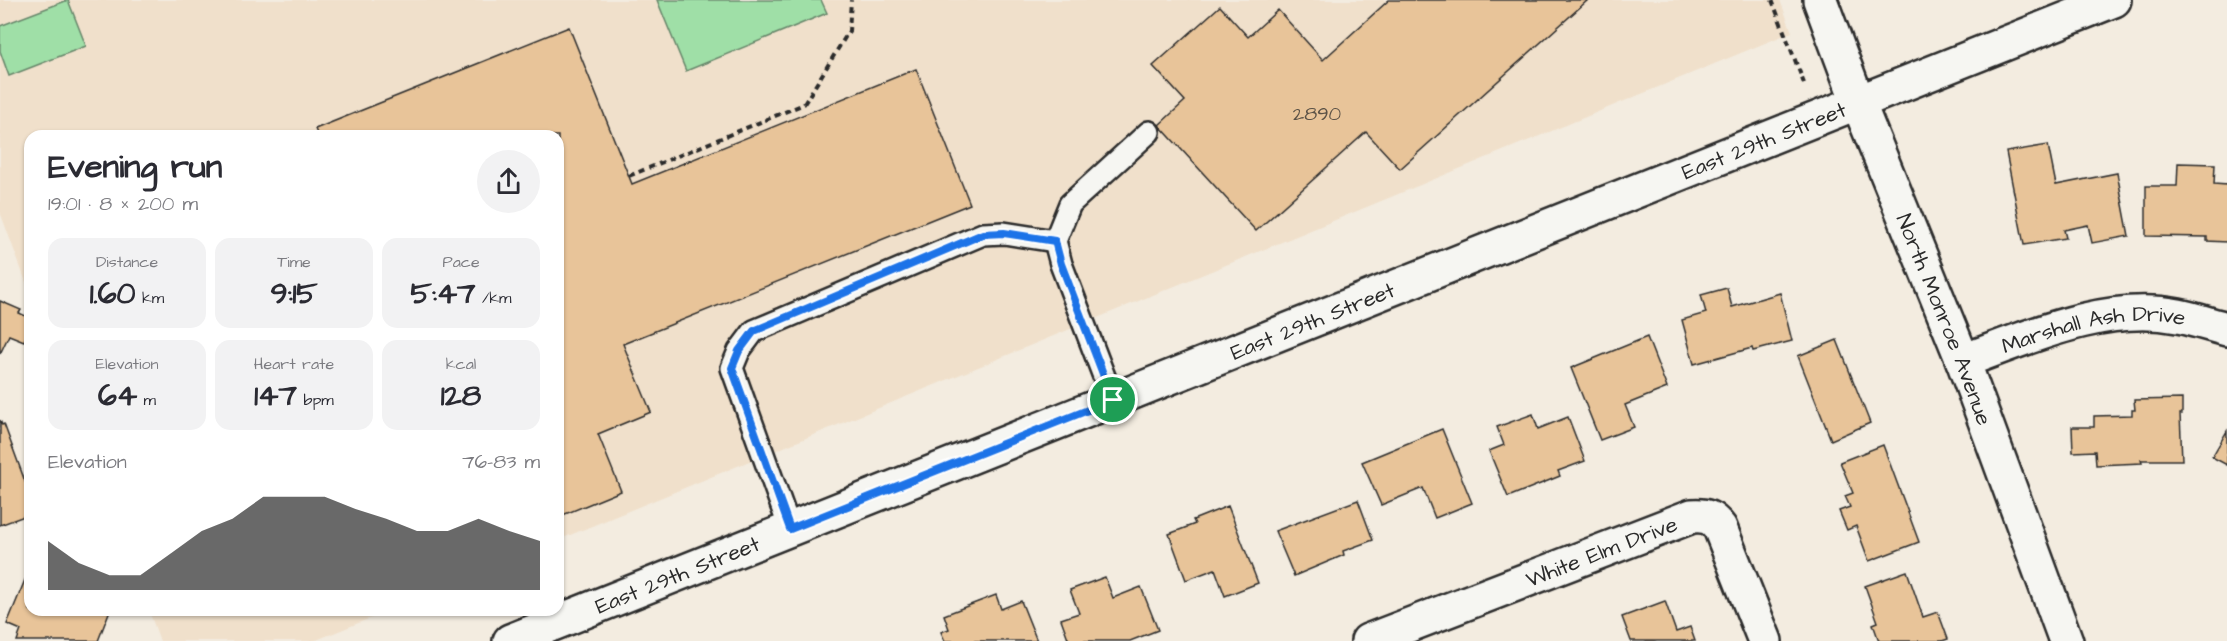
<!DOCTYPE html>
<meta charset="utf-8">
<style>
:root{--surface:#fff;--page:#f2f2f3;--text:#2b2b33;--muted:#7c7c81;--accent:#2b2b2b}
body{margin:0;font-family:"Architects Daughter",sans-serif;background:var(--page);color:var(--text);height:100vh;display:flex;flex-direction:column;font-size:22px;white-space:nowrap}
*{box-sizing:border-box;margin:0}
p{font-size:20px;color:var(--muted)}
.icon{flex:none;width:33px;height:33px;fill:none;stroke:currentColor;stroke-width:2;stroke-linecap:round;stroke-linejoin:round}
.map{position:relative;flex:1;overflow:hidden}
.side{position:absolute;left:24px;top:130px;width:540px;height:486px;display:flex;flex-direction:column;background:var(--surface);border-radius:18px;box-shadow:0 2px 4px #0004}
.side>*{flex:none}
.pin{position:absolute;display:grid;place-items:center;width:51px;height:51px;color:#fff;margin:-26px;border:3px solid #fff;border-radius:50%;box-shadow:0 2px 6px #0007}
.round{display:grid;place-items:center;flex:none;width:63px;height:63px;border-radius:32px;background:var(--page)}
.headline{display:flex;align-items:center;justify-content:space-between;height:102px;padding:0 24px}
h1{font-size:33px;font-weight:800;line-height:45px}
.figures{display:grid;grid-template-columns:repeat(3,1fr);gap:9px;height:102px;padding:6px 24px}
.figures div{display:grid;align-content:center;border-radius:15px;background:var(--page);text-align:center}
.figures b{font-size:30px;font-weight:800}
.figures small{font-size:16px;font-weight:400}
.figures p{font-size:16px}
.chart{height:168px;padding:12px 24px}
.chart p{display:flex;justify-content:space-between}
.chart svg{width:100%;height:108px;margin-top:6px;fill:var(--accent);opacity:.7}
.map>svg:first-child{display:block}
.built{fill:#f0e0cb}
.green{fill:#9fdfa7;stroke:#658569;stroke-width:1.5}
.building{fill:#e8c499;stroke:#2b2b2b;stroke-width:1.5}
.lines{fill:none;stroke-linecap:round;stroke-linejoin:round}
.service-casing{stroke:#2b2b2b;stroke-width:26}
.minor-casing{stroke:#2b2b2b;stroke-width:38}
.tertiary-casing{stroke:#2b2b2b;stroke-width:38}
.secondary-casing{stroke:#2b2b2b;stroke-width:38}
.path{stroke:#2b2b2b;stroke-width:4;stroke-dasharray:6 4.5;stroke-linecap:butt}
.service{stroke:#f6f6f2;stroke-width:21}
.minor{stroke:#f6f6f2;stroke-width:33}
.tertiary{stroke:#f6f6f2;stroke-width:33}
.secondary{stroke:#f6f6f2;stroke-width:33}
.route-casing{stroke:#fff;stroke-width:12}
.route{stroke:#1a73e8;stroke-width:8}
.labels{text-anchor:middle;stroke-width:4.5;stroke-linejoin:round;paint-order:stroke}
.number-label{font-size:20px;fill:#5a5146}
.street-label{font-size:22px;fill:#2b2b2b;stroke:#f6f6f2}
</style>
<div class="map">
<svg width="2227" height="641" viewBox="0 0 2227 641">
<rect width="100%" height="100%" fill="#f3ece0"/>
<filter id="ink" filterUnits="userSpaceOnUse"><feTurbulence type="fractalNoise" baseFrequency=".0167" numOctaves="2"/><feDisplacementMap in="SourceGraphic" scale="12" xChannelSelector="R" yChannelSelector="G"/><feConvolveMatrix kernelMatrix="1 2 1 2 8 2 1 2 1" color-interpolation-filters="sRGB"/></filter>
<g filter="url(#ink)">
<g class="built">
<polygon points="0,0 1780,0 1792,32 558,540 558,136 30,136 30,293 0,212"/>
<polygon points="149,611 149,610 388,611 314,641 160,641"/>
</g>
<g class="green">
<polygon points="68,0 86,46 9,76 0,51 0,26"/>
<polygon points="657,0 821,0 827,13 686,71"/>
</g>
<g class="building">
<polygon points="1389,0 1588,0 1400,169 1366,132 1256,231 1159,125 1185,101 1153,66 1220,6 1248,37 1278,10 1323,60"/>
<polygon points="569,27 632,184 916,69 970,204 623,344 651,412 598,434 621,491 558,517 558,136 318,136 315,129"/>
<polygon points="2048,145 2056,185 2117,173 2129,236 2092,243 2088,225 2064,230 2066,238 2024,245 2006,152"/>
<polygon points="2178,163 2215,164 2214,184 2227,185 2227,242 2207,241 2207,237 2146,236 2146,186 2177,186"/>
<polygon points="1727,288 1732,307 1780,293 1792,341 1753,351 1752,348 1694,364 1682,320 1706,313 1701,295"/>
<polygon points="0,301 21,310 19,313 30,318 30,328 24,341 9,335 0,354"/>
<polygon points="1647,337 1667,388 1625,405 1634,427 1600,440 1571,368"/>
<polygon points="1837,340 1870,423 1831,440 1798,356"/>
<polygon points="2182,399 2182,414 2180,414 2182,460 2141,460 2142,463 2096,465 2095,451 2073,452 2072,427 2094,427 2094,416 2132,415 2132,410 2135,410 2134,400"/>
<polygon points="1533,414 1538,429 1568,417 1585,461 1558,471 1560,476 1508,497 1489,451 1504,445 1497,427"/>
<polygon points="0,420 2,425 4,424 30,495 28,496 30,502 30,514 0,525"/>
<polygon points="1442,429 1472,503 1435,518 1423,488 1381,505 1362,462"/>
<polygon points="2227,431 2227,465 2212,457"/>
<polygon points="1883,445 1919,542 1869,561 1856,526 1847,530 1839,511 1850,507 1845,496 1853,493 1840,462"/>
<polygon points="1358,500 1373,540 1343,551 1344,555 1294,576 1275,531"/>
<polygon points="1228,506 1258,583 1225,596 1215,569 1186,580 1169,534 1195,524 1193,520"/>
<polygon points="1907,571 1923,617 1938,612 1948,639 1942,641 1879,641 1873,624 1878,622 1865,586"/>
<polygon points="30,577 30,610 110,610 98,641 17,641 21,630 7,624 25,580 28,581"/>
<polygon points="1105,577 1113,598 1141,587 1158,630 1130,641 1069,641 1061,619 1079,613 1070,590"/>
<polygon points="996,595 1001,609 1021,601 1037,641 945,641 941,632 949,629 944,615"/>
<polygon points="1665,601 1676,632 1690,627 1695,641 1631,641 1622,617"/>
</g>
<g class="lines">
<defs>
<g id="service">
<polyline points="1113,400 1061,264 1055,241 1070,204 1149,132"/>
<polyline points="790,529 732,368 739,351 754,331 983,234 1004,233 1055,241"/>
</g>
<g id="minor">
<polyline points="1820,0 1858,102"/>
<path id="s1" d="M1963,361c66,-24 142,-59 215,-45 16,3 33,9 49,13"/>
<path id="s2" d="M1368,641l324,-125c14,-1 20,1 28,12l45,113"/>
</g>
<g id="tertiary">
<path id="s3" d="M1858,102l105,259 103,280"/>
</g>
<g id="secondary">
<path id="s4" d="M510,641l1604,-641"/>
</g>
</defs>
<use href="#service" class="service-casing"/>
<use href="#minor" class="minor-casing"/>
<use href="#tertiary" class="tertiary-casing"/>
<use href="#secondary" class="secondary-casing"/>
<g class="path">
<polyline points="1772,0 1805,86"/>
<polyline points="629,176 804,104 849,31 851,0"/>
</g>
<use href="#service" class="service"/>
<use href="#minor" class="minor"/>
<use href="#tertiary" class="tertiary"/>
<use href="#secondary" class="secondary"/>
</g>
</g>
<g class="lines" filter="url(#ink)">
<defs>
<polygon id="route" points="1004,233 1055,241 1061,264 1113,400 790,529 732,368 739,351 754,331 983,234"/>
</defs>
<use href="#route" class="route-casing"/>
<use href="#route" class="route"/>
</g>
<g class="labels">
<g class="number-label">
<text x="1317" y="120">2890</text>
</g>
<g class="street-label">
<text dy="8" stroke="none"><textPath href="#s4" startOffset="1350">East 29th Street</textPath></text>
<text dy="8" stroke="none"><textPath href="#s3" startOffset="234">North Monroe Avenue</textPath></text>
<text dy="8" stroke="none"><textPath href="#s4" startOffset="864">East 29th Street</textPath></text>
<text dy="8" stroke="none"><textPath href="#s1" startOffset="136">Marshall Ash Drive</textPath></text>
<text dy="8" stroke="none"><textPath href="#s2" startOffset="250">White Elm Drive</textPath></text>
<text dy="8" stroke="none"><textPath href="#s4" startOffset="180">East 29th Street</textPath></text>
</g>
</g>
</svg>
<div class="pin" style="left:1113px;top:400px;background:#1e9e55"><svg class="icon" aria-label="arrive" viewBox="0 0 24 24"><path d="M6 21V4h12l-3 4 3 4H6"/></svg></div>
<section class="side">
<div class="headline"><div><h1>Evening run</h1><p>19:01 · 8 × 200 m</p></div><a class="round"><svg class="icon" aria-label="share" viewBox="0 0 24 24"><path d="M12 15V3M7 8l5-5 5 5M5 13v7h14v-7"/></svg></a></div>
<div class="figures">
<div><p>Distance</p><b>1.60<small> km</small></b></div>
<div><p>Time</p><b>9:15</b></div>
<div><p>Pace</p><b>5:47<small> /km</small></b></div>
</div>
<div class="figures">
<div><p>Elevation</p><b>64<small> m</small></b></div>
<div><p>Heart rate</p><b>147<small> bpm</small></b></div>
<div><p>kcal</p><b>128</b></div>
</div>
<div class="chart"><p><span>Elevation</span>76–83 m</p>
<svg viewBox="0 0 160 44" preserveAspectRatio="none"><path d="M0 44V24L10 33L20 38L30 38L40 29L50 20L60 15L70 6L80 6L90 6L100 11L110 15L120 20L130 20L140 15L150 20L160 24V44z"/></svg>
</div>
</section>
</div>
